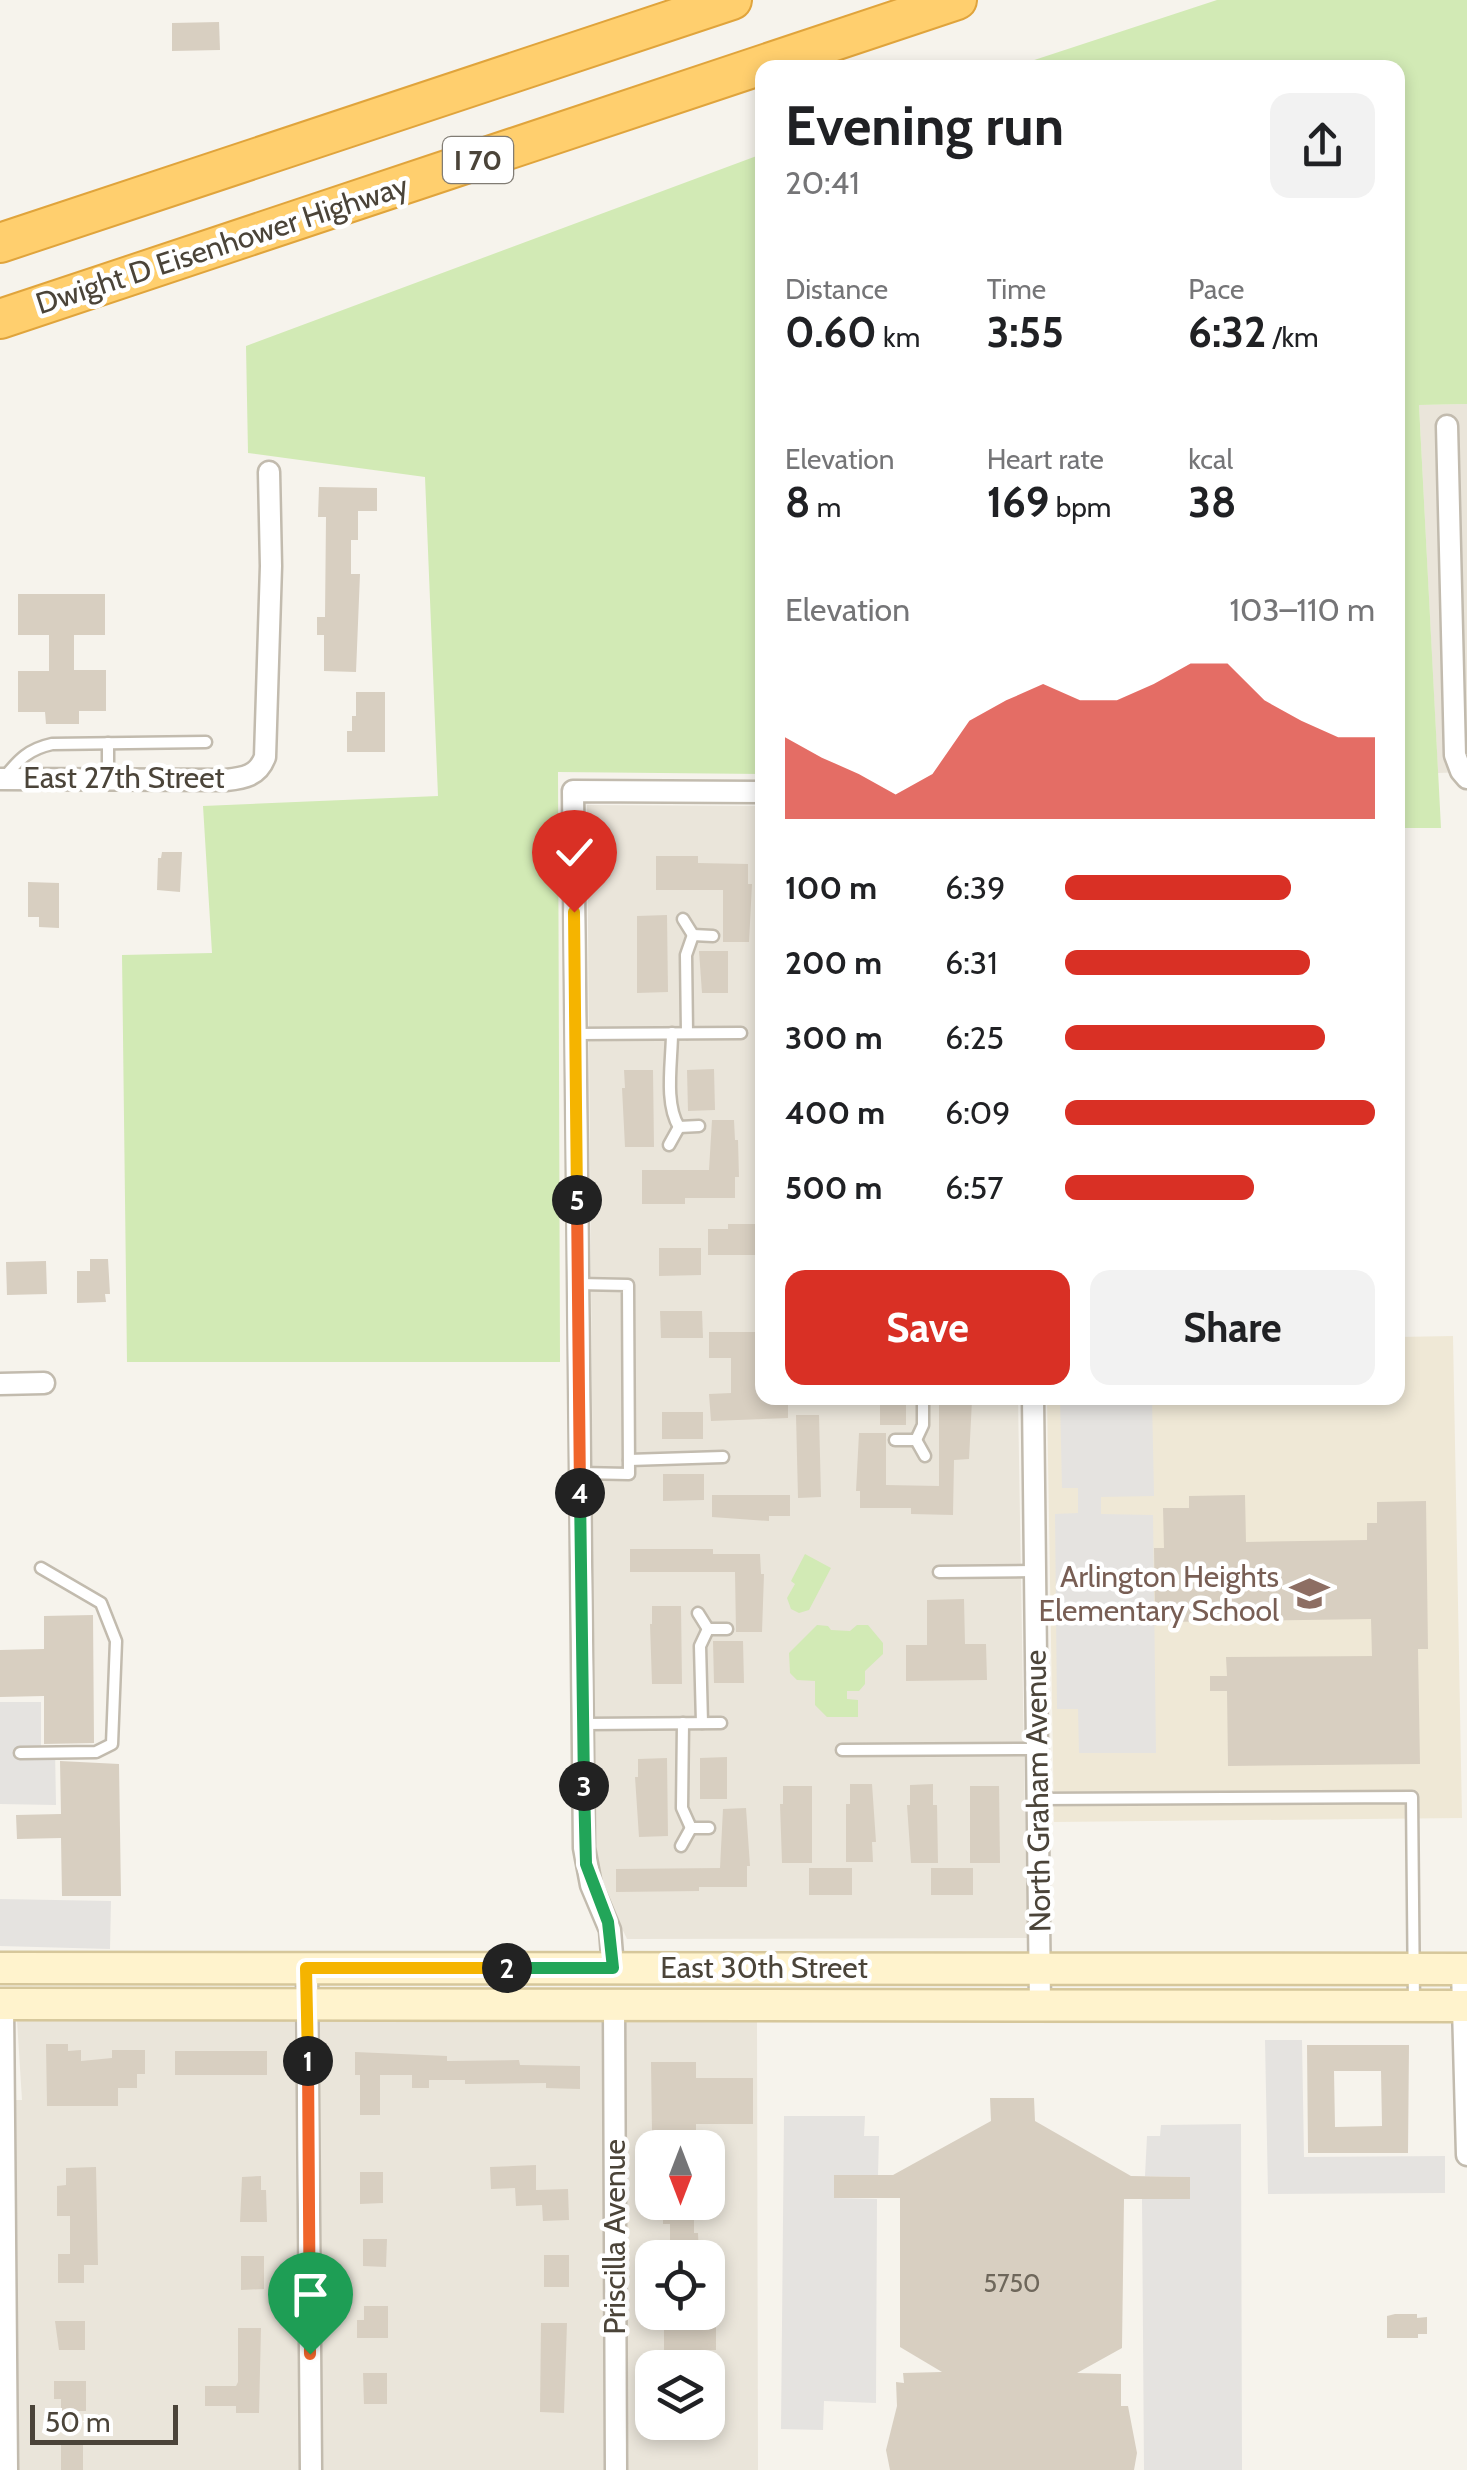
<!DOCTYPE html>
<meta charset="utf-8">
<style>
:root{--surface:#fff;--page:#f2f2f2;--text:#202124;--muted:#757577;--accent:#d93025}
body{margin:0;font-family:Cabin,sans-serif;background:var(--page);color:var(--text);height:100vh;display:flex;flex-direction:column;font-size:38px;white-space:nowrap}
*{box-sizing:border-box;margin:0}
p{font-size:32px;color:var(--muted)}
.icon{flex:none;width:55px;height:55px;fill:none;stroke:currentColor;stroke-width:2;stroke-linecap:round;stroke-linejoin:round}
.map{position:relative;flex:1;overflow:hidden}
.drawer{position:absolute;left:755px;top:60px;width:650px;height:1345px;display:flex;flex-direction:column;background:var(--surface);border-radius:20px;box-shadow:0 5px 15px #0003}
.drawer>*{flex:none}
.needle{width:65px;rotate:180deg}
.buttons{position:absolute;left:635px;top:2130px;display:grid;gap:20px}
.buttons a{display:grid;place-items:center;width:90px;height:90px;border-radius:20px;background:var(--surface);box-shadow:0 5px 15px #0003;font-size:50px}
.scale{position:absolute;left:30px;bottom:25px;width:148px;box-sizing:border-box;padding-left:10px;border:5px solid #4b4439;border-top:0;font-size:28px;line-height:35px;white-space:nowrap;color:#4b4439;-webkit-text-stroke:8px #fff;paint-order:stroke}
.pin{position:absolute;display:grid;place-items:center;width:85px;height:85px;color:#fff;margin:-102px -42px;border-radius:50% 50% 50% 0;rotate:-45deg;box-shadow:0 0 10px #0007}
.pin .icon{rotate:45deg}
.km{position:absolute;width:50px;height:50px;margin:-25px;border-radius:50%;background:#222;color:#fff;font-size:28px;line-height:50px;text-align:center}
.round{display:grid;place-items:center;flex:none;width:105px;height:105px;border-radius:20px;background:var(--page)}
.summary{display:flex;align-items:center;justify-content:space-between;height:170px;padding:0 30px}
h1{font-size:55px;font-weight:800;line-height:75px}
.metrics{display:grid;grid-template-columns:repeat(3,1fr);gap:15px;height:170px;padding:10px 30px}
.metrics div{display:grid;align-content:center}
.metrics b{font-size:42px;font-weight:800}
.metrics small{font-size:28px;font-weight:400}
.metrics p{font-size:28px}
.chart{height:280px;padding:20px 30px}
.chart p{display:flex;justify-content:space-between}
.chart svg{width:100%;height:180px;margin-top:10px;fill:var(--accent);opacity:.7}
.action{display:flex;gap:20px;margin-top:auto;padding:20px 30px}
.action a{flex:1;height:115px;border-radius:20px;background:var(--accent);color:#fff;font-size:40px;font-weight:800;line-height:115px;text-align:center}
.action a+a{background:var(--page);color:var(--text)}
ul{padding:0 30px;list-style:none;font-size:32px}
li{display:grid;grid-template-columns:160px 120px 1fr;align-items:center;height:75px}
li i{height:25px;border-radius:12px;background:var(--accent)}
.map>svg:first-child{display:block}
.residential{fill:#eae5da;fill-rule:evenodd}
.education{fill:#efe8d6}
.green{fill:#d2eab5}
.parking{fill:#e5e3e0}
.building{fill:#d8cfc1;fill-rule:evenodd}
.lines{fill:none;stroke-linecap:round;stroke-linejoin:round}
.service-casing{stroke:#c2bbae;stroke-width:15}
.minor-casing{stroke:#c2bbae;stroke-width:25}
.secondary-casing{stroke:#d6c79b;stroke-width:35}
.motorway-casing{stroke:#e0a43c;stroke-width:42}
.service{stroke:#fff;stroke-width:10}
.minor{stroke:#fff;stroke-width:20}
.secondary{stroke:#fff3cd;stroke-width:30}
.motorway{stroke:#ffcf6e;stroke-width:38}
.split-1-casing{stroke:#fff;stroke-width:20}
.split-2-casing{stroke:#fff;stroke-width:20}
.split-3-casing{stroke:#fff;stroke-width:20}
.split-4-casing{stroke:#fff;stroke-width:20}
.split-5-casing{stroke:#fff;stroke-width:20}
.split-6-casing{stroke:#fff;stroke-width:20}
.split-1{stroke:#f0652b;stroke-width:12}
.split-2{stroke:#f5b400;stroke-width:12}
.split-3{stroke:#22a559;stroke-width:12}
.split-4{stroke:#22a559;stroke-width:12}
.split-5{stroke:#f0652b;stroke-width:12}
.split-6{stroke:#f5b400;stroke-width:12}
.labels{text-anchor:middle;stroke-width:9;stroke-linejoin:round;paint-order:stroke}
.number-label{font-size:25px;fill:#6e675b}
.shield{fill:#fff;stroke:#817c74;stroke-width:2.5}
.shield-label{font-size:28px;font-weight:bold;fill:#4b4439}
.street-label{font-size:30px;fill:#4b4439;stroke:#fff}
.education-label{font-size:30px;fill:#785e54;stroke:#fff;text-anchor:end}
</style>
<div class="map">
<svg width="1467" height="2470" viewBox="0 0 1467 2470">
<rect width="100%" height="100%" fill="#f6f3ec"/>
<g class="residential">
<polygon points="1467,404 1467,772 1438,773 1419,405"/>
<polygon points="587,805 762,806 762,1398 1018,1398 1027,1938 627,1939 596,1874"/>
<path d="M17,2020l740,2 1,448h-758v-370h22zM652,2148h56v54h-56zM652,2258h56v54h-56zM652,2368h56v54h-56z"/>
</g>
<polygon class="education" points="1453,1336 1462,1818 1054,1822 1047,1398 1398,1398 1398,1337"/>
<g class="green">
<polygon points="1217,0 1467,0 1467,404 1419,405 1441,828 1398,828 1398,68 1013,67"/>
<polygon points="762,154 762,774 558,772 560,1362 127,1362 122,955 212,953 203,806 438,796 425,477 248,453 246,346"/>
<polygon points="805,1554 831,1568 809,1610 799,1613 791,1609 787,1598 795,1584 791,1581"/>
<polygon points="817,1625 828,1626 831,1630 850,1631 857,1625 868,1625 883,1643 883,1654 865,1671 865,1684 859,1691 847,1691 847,1699 858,1700 858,1717 827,1717 815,1705 815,1681 797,1680 790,1673 789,1653"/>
</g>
<g class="parking">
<polygon points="1060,1398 1152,1398 1154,1496 1101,1497 1101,1514 1153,1515 1156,1753 1079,1753 1078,1709 1057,1709 1055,1514 1078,1513 1078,1488 1062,1488"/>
<polygon points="0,1702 41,1702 41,1749 55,1749 56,1805 0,1804"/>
<polygon points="0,1899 111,1901 110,1949 0,1946"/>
<polygon points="1265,2040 1302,2040 1304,2157 1445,2156 1445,2193 1268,2194"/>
<polygon points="784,2116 865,2116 864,2136 879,2136 878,2175 834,2198 877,2199 876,2403 824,2401 823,2430 781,2429"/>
<polygon points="1241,2124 1242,2470 1144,2470 1142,2199 1190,2198 1190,2177 1145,2176 1147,2136 1160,2136 1161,2125"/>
</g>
<g class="building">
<polygon points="219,22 220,50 172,51 172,23"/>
<polygon points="319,487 377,488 377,511 358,511 358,540 351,540 351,574 360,574 356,672 324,671 324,635 317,635 317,617 325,617 326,517 318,517"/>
<polygon points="18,594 105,594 105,635 74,635 74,670 106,670 106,711 79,711 79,724 46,724 45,712 18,712 18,671 49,671 49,635 18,635"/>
<polygon points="356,692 385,692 385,752 347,752 347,731 352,731 352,716 356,716"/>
<polygon points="162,852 182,852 180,892 157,890 158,858 161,858"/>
<polygon points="656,856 698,856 698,863 748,864 748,884 752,884 749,942 723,942 723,890 656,890"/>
<polygon points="28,882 59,883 59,928 39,927 39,917 28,917"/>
<polygon points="667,915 668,992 637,993 637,916"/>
<polygon points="699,951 728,951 728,993 702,993"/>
<polygon points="714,1069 715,1110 688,1111 687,1070"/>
<polygon points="624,1070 653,1070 654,1147 625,1147 622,1088 625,1088"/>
<polygon points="712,1120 734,1120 735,1140 738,1140 739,1177 735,1177 735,1198 685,1198 685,1204 642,1204 642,1170 709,1170"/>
<polygon points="728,1224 762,1224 762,1255 708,1255 708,1229 728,1229"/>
<polygon points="659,1248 701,1248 701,1275 659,1276"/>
<polygon points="90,1259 108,1259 110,1294 105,1294 106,1302 77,1303 77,1271 90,1271"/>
<polygon points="46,1261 47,1294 7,1295 6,1262"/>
<polygon points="660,1311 702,1311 703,1338 661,1338"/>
<polygon points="709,1332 762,1332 762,1398 788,1398 788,1418 711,1421 709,1394 731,1393 731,1358 709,1358"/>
<rect x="880" y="1398" width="26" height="27"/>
<polygon points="939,1398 972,1400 969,1459 954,1460 953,1515 911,1514 911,1508 860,1508 860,1491 856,1491 859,1433 886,1433 886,1485 939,1486"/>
<rect x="662" y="1412" width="41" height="27"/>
<polygon points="796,1415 819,1415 821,1497 798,1498"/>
<polygon points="663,1474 704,1474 704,1500 663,1501"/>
<polygon points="712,1495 790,1495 790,1516 769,1516 769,1521 712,1517"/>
<polygon points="1245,1495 1246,1542 1367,1540 1367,1523 1377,1523 1377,1502 1426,1501 1428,1649 1418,1649 1420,1764 1228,1766 1227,1691 1210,1691 1210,1676 1227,1676 1226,1657 1372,1656 1371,1619 1165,1622 1165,1617 1155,1617 1154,1548 1164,1548 1163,1508 1189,1508 1189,1496"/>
<polygon points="630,1549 713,1549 713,1554 760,1554 761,1574 764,1574 762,1632 736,1632 735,1572 630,1572"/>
<polygon points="964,1599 965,1644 986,1644 987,1680 906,1681 906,1645 927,1645 927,1600"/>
<polygon points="652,1606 681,1606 682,1684 652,1684 650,1624 652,1624"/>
<polygon points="93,1615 94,1743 44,1744 44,1696 0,1697 0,1650 44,1649 44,1616"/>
<polygon points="713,1641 743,1641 744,1683 714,1683"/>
<polygon points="727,1757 727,1799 700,1799 700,1758"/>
<polygon points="667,1758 668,1836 639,1837 635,1777 638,1777 638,1759"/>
<polygon points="60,1761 119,1764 121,1896 62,1896 61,1838 17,1839 16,1815 61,1814"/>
<polygon points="850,1784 872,1784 876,1842 872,1842 873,1862 846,1862 846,1804 850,1804"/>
<polygon points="933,1784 933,1805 937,1805 938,1863 911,1863 907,1805 910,1805 910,1785"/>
<polygon points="783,1786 812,1786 812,1863 782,1863 780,1804 783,1804"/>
<polygon points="970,1786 999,1786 1000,1863 970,1863"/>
<polygon points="746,1808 750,1866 747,1866 747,1887 699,1887 699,1891 616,1892 616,1869 720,1868 723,1809"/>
<rect x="809" y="1868" width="43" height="27"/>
<rect x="931" y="1868" width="42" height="27"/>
<polygon points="46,2044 68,2044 68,2051 81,2050 81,2061 112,2058 112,2050 145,2050 145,2074 137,2074 137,2088 118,2088 118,2106 47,2106"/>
<path d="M1307,2045h102l-1,108h-100zM1334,2071h47l1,55 -47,1z"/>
<rect x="175" y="2051" width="92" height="24"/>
<polygon points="355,2052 447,2056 447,2061 519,2060 520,2065 580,2066 580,2089 546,2088 546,2083 465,2084 465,2080 429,2080 429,2088 412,2088 412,2075 380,2075 380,2115 360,2115 360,2075 355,2075"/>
<polygon points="651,2062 696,2062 696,2078 753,2078 753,2124 696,2124 696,2132 682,2132 682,2138 666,2138 666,2133 652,2133"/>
<polygon points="990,2098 1034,2098 1035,2121 1131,2176 1190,2177 1190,2199 1124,2199 1122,2348 1077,2373 1121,2374 1121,2406 1128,2406 1137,2453 1134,2470 890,2470 886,2450 897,2406 896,2382 904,2383 903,2373 942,2372 900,2347 900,2198 834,2198 834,2175 893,2175 991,2121"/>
<polygon points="536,2165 536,2190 568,2189 569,2220 543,2221 542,2205 516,2206 515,2188 491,2189 490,2167"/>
<polygon points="96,2167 98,2265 84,2265 84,2283 58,2283 58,2254 70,2254 70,2216 57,2216 57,2186 66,2185 66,2168"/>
<polygon points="360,2172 383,2172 383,2203 360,2204"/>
<polygon points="261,2176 261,2190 266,2190 267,2222 240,2222 242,2177"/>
<polygon points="663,2202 694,2202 694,2233 698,2233 699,2258 670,2258 670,2224 663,2224"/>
<polygon points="363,2239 387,2239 386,2267 363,2266"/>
<rect x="544" y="2255" width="25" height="32"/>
<polygon points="241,2256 264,2256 264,2289 241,2290"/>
<polygon points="364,2306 388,2306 388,2338 357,2338 357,2320 364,2320"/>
<polygon points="1395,2314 1417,2314 1417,2318 1427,2317 1427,2334 1418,2334 1418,2338 1387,2338 1387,2316"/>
<polygon points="55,2321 85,2321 85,2350 59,2350"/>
<polygon points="541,2323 567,2323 564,2413 540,2412"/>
<rect x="664" y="2325" width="52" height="25"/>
<polygon points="238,2328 261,2328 259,2413 236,2413 236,2406 205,2406 205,2386 236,2386 238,2382"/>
<polygon points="363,2373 387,2373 387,2404 364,2404"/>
<polygon points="54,2381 86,2381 86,2411 61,2411 61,2399 54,2399"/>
<rect x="61" y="2444" width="22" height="26"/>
</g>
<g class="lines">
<defs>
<g id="service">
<polyline points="108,743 108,779"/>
<path d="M4,778c15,-19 25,-29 48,-34l154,-2"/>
<polyline points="683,919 693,935"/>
<polyline points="693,935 713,936"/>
<path d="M672,1033c0,28 -8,70 7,94"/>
<polyline points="687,1033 686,955 693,935"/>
<polyline points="576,1034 741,1033"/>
<polyline points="679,1127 699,1126"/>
<polyline points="669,1145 679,1127"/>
<polyline points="578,1284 628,1285 629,1474 580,1473"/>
<polyline points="895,1440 916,1440"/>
<polyline points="916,1440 923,1425 923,1398"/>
<polyline points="916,1440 925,1456"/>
<polyline points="629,1460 723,1457"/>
<polyline points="939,1572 1034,1571"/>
<polyline points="698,1613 708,1629"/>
<polyline points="708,1629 727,1629"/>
<polyline points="683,1723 682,1808 691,1828"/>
<polyline points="702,1723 700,1646 708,1629"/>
<polyline points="583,1724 721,1723"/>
<polyline points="842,1750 1036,1749"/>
<polyline points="20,1753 96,1752 112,1744 116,1641 101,1603 41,1568"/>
<polyline points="1038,1799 1412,1797 1414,2005"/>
<polyline points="691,1828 709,1828"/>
<polyline points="681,1846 691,1828"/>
</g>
<g id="minor">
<polyline points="1447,426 1455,755 1461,771 1467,778"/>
<path d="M0,779l226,1c18,-2 32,-4 39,-23l6,-191 -2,-94"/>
<polyline points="0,1384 44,1383"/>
<polyline points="1033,1398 1040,2005"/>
<polyline points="307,1968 311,2470"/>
<polyline points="613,1968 610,1930 591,1885 584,1848 573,791 762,792"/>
<polyline points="1462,1969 1467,2155"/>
<polyline points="3,2004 7,2470"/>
<polyline points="614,2005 616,2470"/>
</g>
<g id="secondary">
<polyline points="0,1968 1467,1969"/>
<polyline points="0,2004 1467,2006"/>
</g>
<g id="motorway">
<polyline points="0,243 732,0"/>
<polyline points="0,319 957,0"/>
</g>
</defs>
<use href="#service" class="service-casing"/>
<use href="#minor" class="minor-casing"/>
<use href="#secondary" class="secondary-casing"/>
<use href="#motorway" class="motorway-casing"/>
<use href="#service" class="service"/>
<use href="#minor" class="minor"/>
<use href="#secondary" class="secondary"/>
<use href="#motorway" class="motorway"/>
</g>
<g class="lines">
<defs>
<polyline id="split-1" points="308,2061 310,2354"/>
<polyline id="split-2" points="308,2061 306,1968 507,1968"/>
<polyline id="split-3" points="507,1968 613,1968 608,1922 586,1864 584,1786"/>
<polyline id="split-4" points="580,1493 584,1786"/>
<polyline id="split-5" points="577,1200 580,1493"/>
<polyline id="split-6" points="574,912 577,1200"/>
</defs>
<use href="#split-1" class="split-1-casing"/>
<use href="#split-2" class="split-2-casing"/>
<use href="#split-3" class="split-3-casing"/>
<use href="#split-4" class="split-4-casing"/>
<use href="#split-5" class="split-5-casing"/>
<use href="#split-6" class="split-6-casing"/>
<use href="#split-1" class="split-1"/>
<use href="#split-2" class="split-2"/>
<use href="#split-3" class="split-3"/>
<use href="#split-4" class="split-4"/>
<use href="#split-5" class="split-5"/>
<use href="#split-6" class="split-6"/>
</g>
<defs>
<symbol id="school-bare" viewBox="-9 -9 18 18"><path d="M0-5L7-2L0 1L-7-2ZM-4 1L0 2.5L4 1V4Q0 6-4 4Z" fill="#8d6e63" stroke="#fff" stroke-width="2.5" paint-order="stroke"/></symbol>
</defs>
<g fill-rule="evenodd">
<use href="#school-bare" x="1282" y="1566" width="55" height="55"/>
</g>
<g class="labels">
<g class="number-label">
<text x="1012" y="2292">5750</text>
</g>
<rect class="shield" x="443" y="137" width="70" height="46" rx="8"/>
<g class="shield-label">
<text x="478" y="170">I 70</text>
</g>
<g class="street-label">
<text transform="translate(222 245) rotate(-18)" y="10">Dwight D Eisenhower Highway</text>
<text x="124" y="788">East 27th Street</text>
<text transform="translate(1038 1791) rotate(-91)" y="10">North Graham Avenue</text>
<text x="764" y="1978">East 30th Street</text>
<text transform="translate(615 2237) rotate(-90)" y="10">Priscilla Avenue</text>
</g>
<g class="education-label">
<text x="1279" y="1587">Arlington Heights<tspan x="1279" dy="34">Elementary School</tspan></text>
</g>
</g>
</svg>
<div class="buttons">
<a><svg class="needle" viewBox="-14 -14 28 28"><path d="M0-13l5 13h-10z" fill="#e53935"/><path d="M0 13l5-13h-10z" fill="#757577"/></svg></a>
<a><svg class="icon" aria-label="locate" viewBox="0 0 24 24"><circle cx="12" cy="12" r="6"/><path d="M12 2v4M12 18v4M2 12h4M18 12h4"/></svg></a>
<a><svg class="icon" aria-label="layers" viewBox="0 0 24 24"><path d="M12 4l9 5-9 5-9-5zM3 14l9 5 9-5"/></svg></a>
</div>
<div class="scale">50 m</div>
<div class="pin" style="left:310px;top:2354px;background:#1e9e55"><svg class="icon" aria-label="arrive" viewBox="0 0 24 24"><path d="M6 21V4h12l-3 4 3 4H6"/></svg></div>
<div class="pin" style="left:574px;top:912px;background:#d93025"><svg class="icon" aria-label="check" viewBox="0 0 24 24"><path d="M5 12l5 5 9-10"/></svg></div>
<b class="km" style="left:308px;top:2061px">1</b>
<b class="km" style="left:507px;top:1968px">2</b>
<b class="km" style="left:584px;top:1786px">3</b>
<b class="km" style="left:580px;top:1493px">4</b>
<b class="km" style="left:577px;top:1200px">5</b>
<section class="drawer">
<div class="summary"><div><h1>Evening run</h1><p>20:41</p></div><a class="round"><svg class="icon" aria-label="share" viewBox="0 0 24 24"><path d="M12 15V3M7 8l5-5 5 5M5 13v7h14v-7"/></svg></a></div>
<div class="metrics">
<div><p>Distance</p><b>0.60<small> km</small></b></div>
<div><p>Time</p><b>3:55</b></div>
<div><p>Pace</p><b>6:32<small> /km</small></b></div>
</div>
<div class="metrics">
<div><p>Elevation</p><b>8<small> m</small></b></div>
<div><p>Heart rate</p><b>169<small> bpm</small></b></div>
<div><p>kcal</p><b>38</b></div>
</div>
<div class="chart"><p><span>Elevation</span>103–110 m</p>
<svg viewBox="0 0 160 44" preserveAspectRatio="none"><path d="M0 44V24L10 29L20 33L30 38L40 33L50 20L60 15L70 11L80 15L90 15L100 11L110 6L120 6L130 15L140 20L150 24L160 24V44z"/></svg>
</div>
<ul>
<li><b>100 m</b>6:39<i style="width:73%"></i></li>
<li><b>200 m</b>6:31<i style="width:79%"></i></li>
<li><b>300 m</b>6:25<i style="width:84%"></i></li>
<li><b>400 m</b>6:09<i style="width:100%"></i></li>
<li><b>500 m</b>6:57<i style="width:61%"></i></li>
</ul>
<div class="action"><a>Save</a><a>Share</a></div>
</section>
</div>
